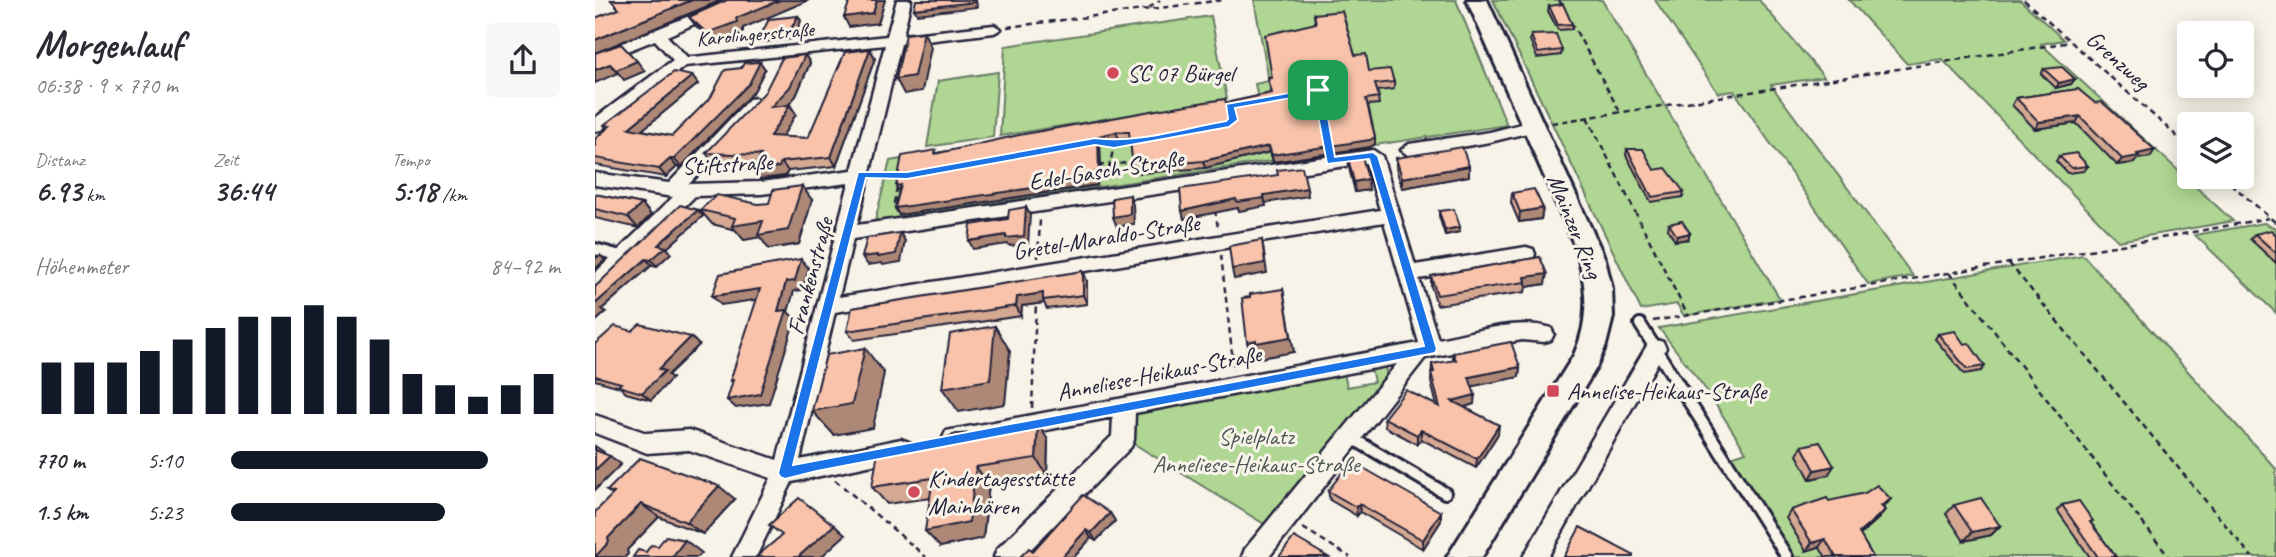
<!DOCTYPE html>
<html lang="de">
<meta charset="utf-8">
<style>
:root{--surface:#fff;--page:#f7f7f7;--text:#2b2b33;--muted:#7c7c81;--accent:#111827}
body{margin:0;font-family:Caveat,sans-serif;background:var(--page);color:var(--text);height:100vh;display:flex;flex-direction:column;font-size:26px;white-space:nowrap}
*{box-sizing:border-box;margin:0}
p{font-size:23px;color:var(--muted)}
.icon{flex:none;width:38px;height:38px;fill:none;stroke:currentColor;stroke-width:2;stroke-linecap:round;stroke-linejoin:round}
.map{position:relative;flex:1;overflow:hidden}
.panel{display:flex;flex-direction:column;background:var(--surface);width:595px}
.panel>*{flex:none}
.controls{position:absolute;left:1582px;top:21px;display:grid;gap:14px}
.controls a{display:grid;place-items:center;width:77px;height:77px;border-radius:7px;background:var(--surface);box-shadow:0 4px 18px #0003;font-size:35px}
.pin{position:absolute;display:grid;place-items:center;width:60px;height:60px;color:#fff;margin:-30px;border-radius:14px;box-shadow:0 4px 10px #0006}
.round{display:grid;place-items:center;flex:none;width:74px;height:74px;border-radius:7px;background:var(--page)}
.overview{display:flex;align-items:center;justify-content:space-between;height:119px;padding:0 35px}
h1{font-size:38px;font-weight:600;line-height:52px}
.metrics{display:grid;grid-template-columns:repeat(3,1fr);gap:10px;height:119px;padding:7px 35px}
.metrics div{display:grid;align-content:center}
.metrics b{font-size:30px;font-weight:600}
.metrics small{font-size:19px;font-weight:400}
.metrics p{font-size:19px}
.chart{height:196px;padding:14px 35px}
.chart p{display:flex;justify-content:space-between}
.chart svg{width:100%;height:126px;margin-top:7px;stroke:var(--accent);stroke-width:6}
ul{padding:0 35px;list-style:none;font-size:23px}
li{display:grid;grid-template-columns:112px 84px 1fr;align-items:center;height:52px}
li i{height:18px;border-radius:9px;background:var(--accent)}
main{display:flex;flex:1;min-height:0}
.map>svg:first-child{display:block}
.green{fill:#afd692;stroke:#687c66;stroke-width:2}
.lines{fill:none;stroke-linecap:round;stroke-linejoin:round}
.lane-casing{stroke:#22223b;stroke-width:16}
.street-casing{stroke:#22223b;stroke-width:5}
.secondary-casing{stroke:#22223b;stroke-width:6}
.path{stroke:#22223b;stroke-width:2.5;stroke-dasharray:6 4.5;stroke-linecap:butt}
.lane{stroke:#f7f3e8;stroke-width:10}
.street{fill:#f7f3e8;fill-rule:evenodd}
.secondary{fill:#f7f3e8;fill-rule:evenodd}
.wall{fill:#d5a892;stroke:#22223b;stroke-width:2}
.shaded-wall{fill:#ae8877;stroke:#22223b;stroke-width:2}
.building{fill:#f8c3aa;stroke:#22223b;stroke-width:2}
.route{fill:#1a73e8;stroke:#fff;stroke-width:2;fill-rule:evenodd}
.poi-dot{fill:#d1495b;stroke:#f7f3e8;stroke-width:2.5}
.labels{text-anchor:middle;stroke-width:6;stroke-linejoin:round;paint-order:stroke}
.far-street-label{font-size:21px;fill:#22223b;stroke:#f7f3e8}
.street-label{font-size:24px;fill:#22223b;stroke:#f7f3e8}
.poi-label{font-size:24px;fill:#22223b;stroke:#f7f3e8;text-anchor:start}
.park-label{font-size:24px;fill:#4c5855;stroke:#f7f3e8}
</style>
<main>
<section class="panel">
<div class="overview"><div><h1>Morgenlauf</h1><p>06:38 · 9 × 770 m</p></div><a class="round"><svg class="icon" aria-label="share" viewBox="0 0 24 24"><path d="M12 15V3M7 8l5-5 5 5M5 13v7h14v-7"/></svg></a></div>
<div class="metrics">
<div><p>Distanz</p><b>6.93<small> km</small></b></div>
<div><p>Zeit</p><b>36:44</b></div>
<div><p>Tempo</p><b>5:18<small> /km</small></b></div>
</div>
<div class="chart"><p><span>Höhenmeter</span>84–92 m</p>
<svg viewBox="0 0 160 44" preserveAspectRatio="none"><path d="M5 44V26M15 44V26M25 44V26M35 44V22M45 44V18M55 44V14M65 44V10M75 44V10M85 44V6M95 44V10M105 44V18M115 44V30M125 44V34M135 44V38M145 44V34M155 44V30"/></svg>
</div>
<ul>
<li><b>770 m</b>5:10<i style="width:78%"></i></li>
<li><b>1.5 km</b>5:23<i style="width:65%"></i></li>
</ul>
</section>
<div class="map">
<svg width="1681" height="557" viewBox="0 0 1681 557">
<rect width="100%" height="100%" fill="#f7f3e8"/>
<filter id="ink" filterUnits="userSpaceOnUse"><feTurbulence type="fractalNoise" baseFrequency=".0143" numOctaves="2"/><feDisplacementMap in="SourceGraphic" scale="14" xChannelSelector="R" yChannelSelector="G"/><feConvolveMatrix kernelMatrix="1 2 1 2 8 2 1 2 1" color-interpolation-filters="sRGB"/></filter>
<g filter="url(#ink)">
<g class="green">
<polygon points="659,0 861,0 912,125 280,221 295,161 663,99 660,84 674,81"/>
<polygon points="898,0 1007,0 1185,299 1089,316 1082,304 1046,310"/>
<polygon points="1060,0 1164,0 1229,77 1176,85 1318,276 1273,284 1139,91 1123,93"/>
<polygon points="1254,0 1425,0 1469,40 1446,44 1638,221 1523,241 1347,59 1312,64"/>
<polygon points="616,16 632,99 405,136 410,46"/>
<polygon points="403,72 398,137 332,147 343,81"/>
<polygon points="1669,223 1681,228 1681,313 1600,235"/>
<polygon points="1488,255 1681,469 1681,557 1199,557 1136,457 1151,452 1112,391 1064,328"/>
<polygon points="790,366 792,377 674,527 536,442 535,421 544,412 749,373 752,387 779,382 776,368"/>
</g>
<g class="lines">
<defs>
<g id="lane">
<polyline points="0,249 29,257"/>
<polyline points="1045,324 1192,557"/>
<polyline points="757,438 850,493"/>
</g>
<g id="street">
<path d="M134,0h20l-82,36 20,21h6l194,-21 10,-36h14l-8,35 91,-10 7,4 -7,4 -93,11 -44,181 516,-75 9,6 33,109 111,-18 7,2 2,5 -2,5 -7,2 -107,18 19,60c35,-6 79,-22 113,-11l3,6 -3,6 -7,2 -22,-2 -97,18 -156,199h-27l3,-8 152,-185 -262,49 -1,27 -3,7 -108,110h-29l3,-8 115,-113 1,-19 -159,31 -8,-3 -3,-7 3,-7 473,-88 -35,-121 -549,90 -35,148 101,-21 8,3 3,7 -3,7 -8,3 -109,23 -36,75h-24l39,-79 -82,-28 -42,3 -52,-20v-18l52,18 42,-3 88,30 72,-277 -88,11 -66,2 -93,94 -7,2v-19l78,-76 -78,-12v-12l74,10 80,-84 6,-1 8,5 -2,4 -72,77 72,-2 91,-12 33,-125 -200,21 -84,64 -6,1v-13l78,-58 -18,-20 -60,24v-10zM771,163l14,47 -541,87 14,-58z"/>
<polygon points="938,121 946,126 944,130 895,142 814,156 806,150 814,144 895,132"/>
<polygon points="1061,340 1068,342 1071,348 953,557 928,557 1054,342"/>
</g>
<path id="secondary" d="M872,0h20l118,259 7,29 1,29 -7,28 -10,23 -114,189h-35l127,-202c17,-38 13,-73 0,-111z"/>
</defs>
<use href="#lane" class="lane-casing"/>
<use href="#street" class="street-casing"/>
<use href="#secondary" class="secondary-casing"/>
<g class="path">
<polyline points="964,0 968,7"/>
<polyline points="1429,0 1594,147"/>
<polyline points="554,8 565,0"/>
<polyline points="976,22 1025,112"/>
<polyline points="412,27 628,0"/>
<polyline points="992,117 1093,316"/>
<polyline points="957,123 1476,42"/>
<polyline points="504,143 536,142"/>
<polyline points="503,166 514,164"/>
<polyline points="514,166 540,161"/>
<polyline points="284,174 305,176"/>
<polyline points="1628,177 1681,223"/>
<polyline points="512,179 519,145"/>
<polyline points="302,187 299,203 304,202"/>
<polyline points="620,210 623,228"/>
<polyline points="626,255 639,370"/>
<polyline points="443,258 445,219"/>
<polyline points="1414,263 1657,557"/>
<polyline points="1354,273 1574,557"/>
<polyline points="1058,321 1550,241 1674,218"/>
<polyline points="437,408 441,303"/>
<polyline points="240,480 331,557"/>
<polyline points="708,528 755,557"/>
</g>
<use href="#lane" class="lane"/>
<use href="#street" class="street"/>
<use href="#secondary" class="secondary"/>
</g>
<g class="wall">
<polygon points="954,6 977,24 977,29 963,30 953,11"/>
<polygon points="719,14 760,55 774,71 799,82 799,89 782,91 784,104 773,105 780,137 780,144 775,147 678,162 675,152 610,168 546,173 540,172 538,166 535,139 524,139 505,142 506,178 503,178 502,185 304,215 300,208 304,191 301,186 342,153 631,103 676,93 673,78 677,78 720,23"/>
<polygon points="203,16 206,21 197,39 168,42 165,37"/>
<polygon points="94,17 148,28 148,32 119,42 101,26"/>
<polygon points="936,35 967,50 966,55 942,58 935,40"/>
<polygon points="275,49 280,58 241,166 193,171 190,176 165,179 158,170 161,164 118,162 111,153 210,55 215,63 201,96 192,105 195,105 201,114 187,137 213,138"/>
<polygon points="165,62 170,69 159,91 86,167 82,167 71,177 0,165 0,139 13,129 9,125 97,76 103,84 47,130 77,136 146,68"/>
<polygon points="1449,69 1480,79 1476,84 1461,88 1446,74"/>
<polygon points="1483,89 1555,157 1542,159 1539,163 1522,165 1481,123 1440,129 1417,105 1421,98"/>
<polygon points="1032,149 1089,192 1088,197 1056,202 1031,155"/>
<polygon points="1464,156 1493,166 1489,171 1472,173 1461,161"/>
<polygon points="753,158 774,190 760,192 754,168"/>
<polygon points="801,158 874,166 874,176 807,188 801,168"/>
<polygon points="917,193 948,208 946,219 924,222 916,203"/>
<polygon points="0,194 47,204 56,215 43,228 0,218"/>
<polygon points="217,200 204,244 174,249 165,237 149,240 141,230 117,224 105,210"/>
<polygon points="103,210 108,216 72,248 76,253 62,266 57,265 7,309 11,312 0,322 0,287"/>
<polygon points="844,211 865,227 865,232 850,235 844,216"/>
<polygon points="1074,224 1095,233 1093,239 1080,241 1073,229"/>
<polygon points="1660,234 1681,235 1681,263 1655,239"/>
<polygon points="945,257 950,284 931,287 930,292 842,305 836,286 836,276"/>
<polygon points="488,271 492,281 492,304 452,309 449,303 427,306 426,316 259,340 252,331"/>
<polygon points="37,331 104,345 73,375 77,378 56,400 31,393 25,387 0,380 0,344"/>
<polygon points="1343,334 1369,344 1390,366 1386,371 1369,374 1340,339"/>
<polygon points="858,353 925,367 924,377 877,386 879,404 870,407 903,434 881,468 826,439 822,444 790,427 789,418 842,406 836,382 837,364 858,361"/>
<polygon points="453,440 452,475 394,484 388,538 345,547 335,498 292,504 277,487"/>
<polygon points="1207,446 1233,475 1215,479 1202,455"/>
<polygon points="12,491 140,499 108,534 64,517 32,550 33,554 30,557 0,557 18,495"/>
<polygon points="733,491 846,512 846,521 828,549 765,512 762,516 735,500"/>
<polygon points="1296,499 1288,508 1284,518 1265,535 1278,557 1231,557 1224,547 1211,551 1191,518 1196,510"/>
<polygon points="1359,505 1405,526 1396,535 1369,541 1351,514"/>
<polygon points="1467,505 1496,523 1521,557 1495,557 1462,510"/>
<polygon points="515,513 520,521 501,541 496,538 479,557 425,557"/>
</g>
<g class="shaded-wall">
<polygon points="97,0 127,0 0,53 0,40"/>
<polygon points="185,0 214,0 148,28 148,32 119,42 112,33 141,18"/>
<polygon points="282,0 290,0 283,23 254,27 249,17"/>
<polygon points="381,0 382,7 322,14 319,9"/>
<polygon points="203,16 206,21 197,39 193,34"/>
<polygon points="329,32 336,47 327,91 309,94 301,79"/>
<polygon points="275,49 280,58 241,166 236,157"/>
<polygon points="210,55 215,63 201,96 183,116 176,107"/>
<polygon points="42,61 50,71 29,80 21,70"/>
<polygon points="165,62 170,69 159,91 86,167 79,159"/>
<polygon points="15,64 23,73 0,83 0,70"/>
<polygon points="97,76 103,84 41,135 34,128"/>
<polygon points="1480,79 1476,84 1461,88 1464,83"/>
<polygon points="195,105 201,114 182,145 175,136"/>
<polygon points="1485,116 1481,123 1440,129 1444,122"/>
<polygon points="521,132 524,139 505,142 506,178 503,178 502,185 304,215 300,208 503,136"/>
<polygon points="780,137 780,144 775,147 678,162 677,155"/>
<polygon points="674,146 675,152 610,168 608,161"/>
<polygon points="1560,150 1555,157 1542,159 1539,163 1522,165 1527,159 1542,154"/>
<polygon points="75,159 82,167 71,177 64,169"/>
<polygon points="186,162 193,171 190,176 165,179 158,170"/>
<polygon points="874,166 874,176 807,188 807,178"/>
<polygon points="773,179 774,190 760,192 759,182"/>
<polygon points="207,186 217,200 204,244 174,249 165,237 149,240 137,226"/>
<polygon points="712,188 713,196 670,203 669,195"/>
<polygon points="535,195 538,205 539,224 522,227 518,217"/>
<polygon points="669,198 671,206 644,211 643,208 589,219 587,211 641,199"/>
<polygon points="47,204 56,215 43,228 33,217"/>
<polygon points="431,207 435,215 433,244 415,246 413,244 378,249 374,241 411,235"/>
<polygon points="948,208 946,219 924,222 925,212"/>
<polygon points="103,210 108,216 72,248 76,253 62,266 56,260 63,245"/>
<polygon points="865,227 865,232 850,235 850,230"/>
<polygon points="305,233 310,241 306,262 288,265 287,263 273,265 267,257"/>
<polygon points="1095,233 1093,239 1080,241 1082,236"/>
<polygon points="667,240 672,273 639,279 637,269"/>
<polygon points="5,255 10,260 0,269 0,259"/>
<polygon points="51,259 57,265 7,309 11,312 0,322 0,304"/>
<polygon points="206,259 214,269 207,290 199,291 193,312 200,319 174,403 141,408 132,400 183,311 191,282"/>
<polygon points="488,271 492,281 492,304 488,295"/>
<polygon points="952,274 950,284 931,287 931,282 930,277"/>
<polygon points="165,289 173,298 126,305 117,296"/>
<polygon points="688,289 699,352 665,358 664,355 656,356 652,342"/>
<polygon points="448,293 448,300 449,303 427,306 426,316 421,306 422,297"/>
<polygon points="400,326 415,351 410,404 364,412 347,388"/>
<polygon points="96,337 104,345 73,375 77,378 56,400 47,393 64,369"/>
<polygon points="270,348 289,373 278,428 239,435 217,411"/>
<polygon points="925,367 924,377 874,387 874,377"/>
<polygon points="880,395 879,404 857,411 857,401"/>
<polygon points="443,423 453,440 452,475 441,458"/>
<polygon points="904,425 903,434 881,468 882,459"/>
<polygon points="826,430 826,439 822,444 822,435"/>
<polygon points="0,446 9,452 4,456 0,453"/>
<polygon points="15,456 26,464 0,490 0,470"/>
<polygon points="1239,466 1233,475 1215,479 1220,470"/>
<polygon points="381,467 394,484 388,538 345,547 330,531"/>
<polygon points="124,486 140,499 108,534 91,522"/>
<polygon points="46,504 64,517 32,550 33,554 30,557 0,557 13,538"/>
<polygon points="764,504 765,512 762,516 761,507"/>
<polygon points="1290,510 1284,518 1258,541 1264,533"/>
<polygon points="846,512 846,521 828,549 828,540"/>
<polygon points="515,513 520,521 501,541 496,533"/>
<polygon points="239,525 250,535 226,557 203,557"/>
<polygon points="1405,526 1396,535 1369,541 1377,532"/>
<polygon points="491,530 496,538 479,557 467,557"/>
<polygon points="1230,539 1224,547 1211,551 1217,543"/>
<polygon points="90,540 107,553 103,557 77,557"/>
</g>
<g class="building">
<polygon points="16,0 97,0 0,40 0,18 24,9"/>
<polygon points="132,0 185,0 141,18 142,22 112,33 94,17"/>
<polygon points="255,0 282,0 278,13 249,17"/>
<polygon points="321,0 380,0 380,2 319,9"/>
<polygon points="968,4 977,24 963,25 954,6"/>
<polygon points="747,11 760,55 771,54 774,71 795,69 799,82 780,84 784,97 771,99 780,137 775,140 677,155 674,146 608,161 544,167 538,166 534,132 521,132 503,136 504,171 500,172 500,179 300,208 306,185 301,186 307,156 341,150 340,154 424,135 567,109 630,99 631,103 677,93 673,78 677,78 670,35 721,23 719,14"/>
<polygon points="203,16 193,34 165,37 174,19"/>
<polygon points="329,32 319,76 301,79 311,34"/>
<polygon points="961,34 967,50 943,53 936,35"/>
<polygon points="26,44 42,61 21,70 15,64 0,70 0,53"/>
<polygon points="275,49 236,157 186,162 184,167 158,170 166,155 111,153 170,92 187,58 210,55 195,87 176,107 195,105 175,136 213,138 250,52"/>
<polygon points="165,62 154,84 79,159 75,159 64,169 0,158 0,139 15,126 9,125 79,72 97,76 34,128 77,136 116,97 130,70 146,68 149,63"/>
<polygon points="1467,67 1480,79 1464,83 1449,69"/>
<polygon points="1483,89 1500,103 1507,102 1560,150 1542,154 1544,156 1527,159 1485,116 1444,122 1421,98"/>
<polygon points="867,147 874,166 807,178 801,158"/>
<polygon points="1032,149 1048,149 1059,170 1071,168 1089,192 1057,197"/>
<polygon points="1481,153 1493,166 1476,168 1464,156"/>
<polygon points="767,156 773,179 759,182 753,158"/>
<polygon points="707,167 712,188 669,195 669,198 642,202 641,199 587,211 585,189 683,175 682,170"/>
<polygon points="207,186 193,230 163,235 168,221 137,226 140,218 105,210 122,195 163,204 174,203 178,190"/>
<polygon points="939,189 948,208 925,212 917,193"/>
<polygon points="0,194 47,204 33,217 0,209"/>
<polygon points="535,195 535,214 518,217 517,198"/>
<polygon points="85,205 103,210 63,245 71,247 56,260 51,259 0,304 0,287"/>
<polygon points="431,207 429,236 411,238 411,235 374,241 376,225 413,219 414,210"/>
<polygon points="859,209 865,227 850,230 844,211"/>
<polygon points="1087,221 1095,233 1082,236 1074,224"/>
<polygon points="1676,230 1681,235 1681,253 1660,234"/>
<polygon points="305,233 301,254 283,257 283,255 267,257 272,238"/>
<polygon points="667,240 670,263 637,269 634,246"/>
<polygon points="945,257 952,274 930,277 931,282 842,295 836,276"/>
<polygon points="206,259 200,281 191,282 183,311 192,310 165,394 132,400 138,380 135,381 165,289 117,296 125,274"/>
<polygon points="488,271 488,295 448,300 448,293 422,297 421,306 252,331 257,308"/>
<polygon points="688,289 696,337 661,343 661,340 652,342 647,298 655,297 655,294"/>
<polygon points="45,324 96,337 64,369 70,371 47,393 23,386 26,383 0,376 0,344 20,326 37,331"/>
<polygon points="400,326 395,380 347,388 355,334"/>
<polygon points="1360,331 1369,344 1374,343 1390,366 1372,369 1343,334"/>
<polygon points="916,342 925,367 874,377 880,395 857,401 904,425 882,459 826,430 822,435 789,418 811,390 845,407 836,372 839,372 837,364 861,360 858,353"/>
<polygon points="270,348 257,404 217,411 231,355"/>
<polygon points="443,423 441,458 381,467 374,522 330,531 338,478 277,487 283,452 340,442 361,434 390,433"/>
<polygon points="1225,442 1239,466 1220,470 1207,446"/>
<polygon points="0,450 15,456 0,470"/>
<polygon points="45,458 124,486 91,522 46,504 13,538 14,542 0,557 0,512 19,493 12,491"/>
<polygon points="756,461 846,512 828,540 764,504 761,507 733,491"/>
<polygon points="1282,485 1296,499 1286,506 1290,510 1264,533 1278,557 1241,557 1230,539 1217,543 1196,510 1232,498 1234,501 1270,493"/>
<polygon points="488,495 515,513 496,533 491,530 467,557 425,557 434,548 438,551"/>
<polygon points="204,498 239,525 203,557 161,557 187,535 174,525"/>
<polygon points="1386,498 1405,526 1377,532 1359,505"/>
<polygon points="1484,501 1498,521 1495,522 1521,557 1503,557 1467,505"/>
<polygon points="985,527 1038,555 1038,557 969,557"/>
<polygon points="71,536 90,540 77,557 38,557 43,550 51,552 56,545 63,546"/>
<polygon points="699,537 733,557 684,557"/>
</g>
</g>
<path class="route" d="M723,88l5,2 12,67 38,-5 5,4 59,193 -2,4 -618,118 -32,8 -5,-2 -2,-4 80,-301h49l188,-34c42,6 89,-10 131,-17l2,-2 -2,-15zM719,94l13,70 42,-5 55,187 -631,119 73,-287 41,1 188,-34 19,3 115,-21 9,-7 -3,-12z"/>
<g class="poi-dot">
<circle cx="518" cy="73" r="7"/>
<rect x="951" y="384" width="14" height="14" rx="3.5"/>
<circle cx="319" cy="492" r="7"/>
</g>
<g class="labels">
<g class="far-street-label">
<text transform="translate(160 34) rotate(-5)" y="7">Karolingerstraße</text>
</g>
<g class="street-label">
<text transform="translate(1523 60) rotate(42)" y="8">Grenzweg</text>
<text transform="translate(132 164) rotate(-3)" y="8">Stiftstraße</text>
<text transform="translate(511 170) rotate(-9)" y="8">Edel-Gasch-Straße</text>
<text transform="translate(980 226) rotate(68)" y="8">Mainzer Ring</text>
<text transform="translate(511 237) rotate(-9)" y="8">Gretel-Maraldo-Straße</text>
<text transform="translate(215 276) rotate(-75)" y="8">Frankenstraße</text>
<text transform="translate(564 373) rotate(-11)" y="8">Anneliese-Heikaus-Straße</text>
</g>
<g class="poi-label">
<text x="532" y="81">SC 07 Bürgel</text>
<text x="972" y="399">Annelise-Heikaus-Straße</text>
<text x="333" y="486">Kindertagesstätte<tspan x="333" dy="28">Mainbären</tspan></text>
</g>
<g class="park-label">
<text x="661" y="444">Spielplatz<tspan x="661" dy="28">Anneliese-Heikaus-Straße</tspan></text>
</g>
</g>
</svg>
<div class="controls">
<a><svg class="icon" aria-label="locate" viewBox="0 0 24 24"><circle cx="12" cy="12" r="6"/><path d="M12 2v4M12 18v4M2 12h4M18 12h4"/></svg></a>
<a><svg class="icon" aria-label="layers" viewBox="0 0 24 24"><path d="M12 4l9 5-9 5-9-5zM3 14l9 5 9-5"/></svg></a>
</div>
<div class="pin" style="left:723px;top:90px;background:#1e9e55"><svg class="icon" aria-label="arrive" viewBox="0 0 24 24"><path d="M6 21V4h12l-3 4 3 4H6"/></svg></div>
</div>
</main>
